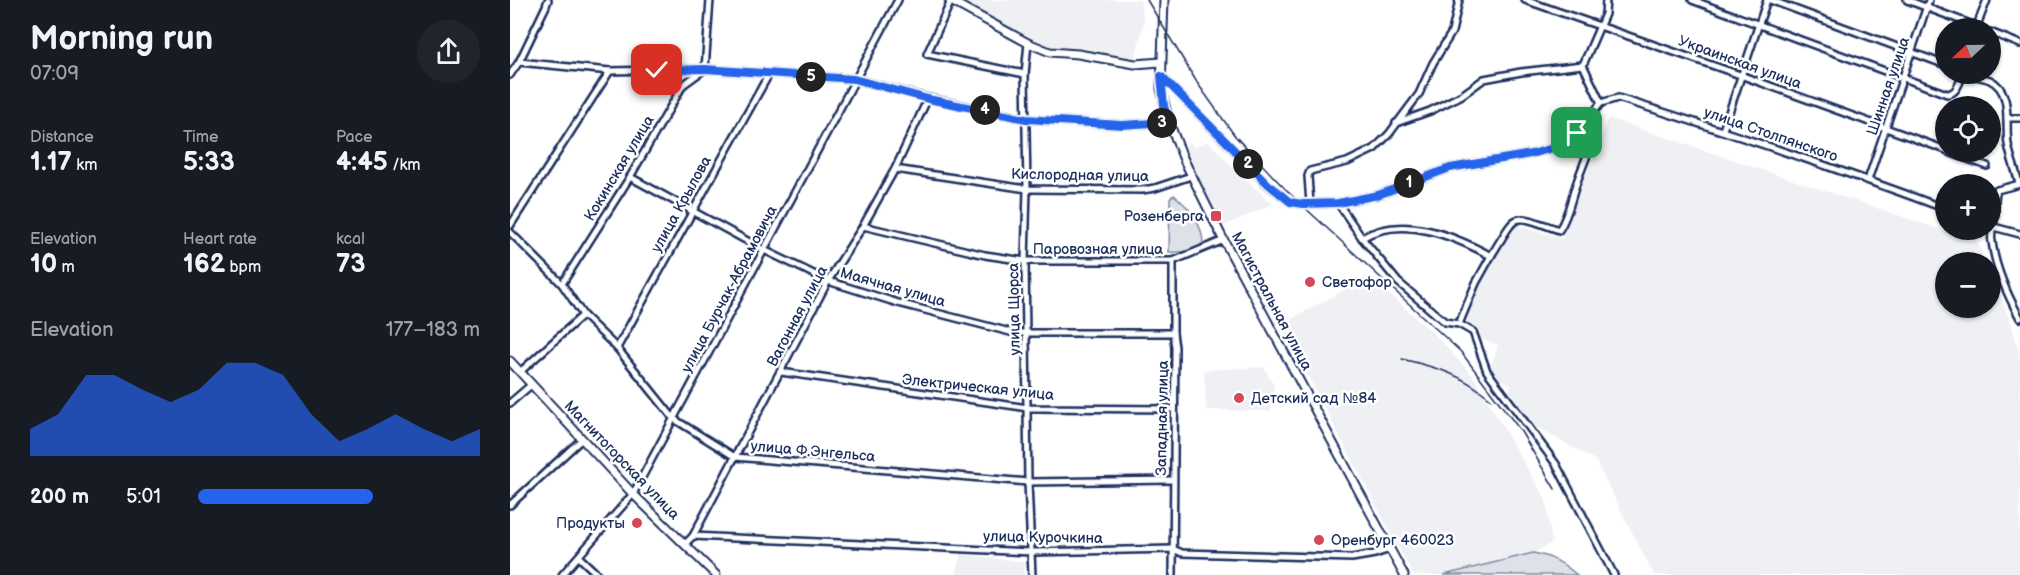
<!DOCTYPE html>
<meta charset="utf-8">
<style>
:root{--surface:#171b24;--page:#20242c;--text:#f1f3f6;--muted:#9ea1a6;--accent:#2563eb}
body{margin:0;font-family:"Balsamiq Sans",sans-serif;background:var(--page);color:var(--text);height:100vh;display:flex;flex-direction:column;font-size:22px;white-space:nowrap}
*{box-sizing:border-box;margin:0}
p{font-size:20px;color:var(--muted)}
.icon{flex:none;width:33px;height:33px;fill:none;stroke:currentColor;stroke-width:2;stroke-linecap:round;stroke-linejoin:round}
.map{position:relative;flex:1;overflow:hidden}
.panel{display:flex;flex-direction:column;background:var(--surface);width:510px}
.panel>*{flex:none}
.needle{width:39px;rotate:248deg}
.buttons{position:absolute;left:1425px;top:18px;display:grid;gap:12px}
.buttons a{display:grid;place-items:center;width:66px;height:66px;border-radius:50%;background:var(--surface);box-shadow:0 2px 4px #0004;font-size:30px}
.pin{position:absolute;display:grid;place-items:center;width:51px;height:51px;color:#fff;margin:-26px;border-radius:12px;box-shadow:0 3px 9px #0006}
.km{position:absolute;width:30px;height:30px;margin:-15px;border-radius:50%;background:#222;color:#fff;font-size:16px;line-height:30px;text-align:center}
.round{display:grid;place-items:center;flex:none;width:63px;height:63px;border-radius:32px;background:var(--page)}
.head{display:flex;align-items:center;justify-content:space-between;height:102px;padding:0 30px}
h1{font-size:33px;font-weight:700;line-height:45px}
.stats{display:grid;grid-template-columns:repeat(3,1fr);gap:9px;height:102px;padding:6px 30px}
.stats div{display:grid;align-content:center}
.stats b{font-size:26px;font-weight:700}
.stats small{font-size:16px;font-weight:400}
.stats p{font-size:16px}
.chart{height:168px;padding:12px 30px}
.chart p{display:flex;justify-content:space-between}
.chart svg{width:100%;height:108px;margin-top:6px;fill:var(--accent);opacity:.7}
ul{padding:0 30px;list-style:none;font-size:20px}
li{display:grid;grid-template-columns:96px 72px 1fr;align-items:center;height:45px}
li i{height:15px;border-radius:8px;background:var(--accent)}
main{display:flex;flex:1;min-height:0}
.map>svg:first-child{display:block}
.built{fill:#eff0f4}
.green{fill:#dee1e7;stroke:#7c88a2;stroke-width:1.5}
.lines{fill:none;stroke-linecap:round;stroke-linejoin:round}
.minor-casing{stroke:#1b2f5e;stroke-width:10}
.tertiary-casing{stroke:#1b2f5e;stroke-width:11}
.minor{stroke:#fff;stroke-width:5}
.tertiary{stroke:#fff;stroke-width:7}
.rail{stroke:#1b2f5e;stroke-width:1.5}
.route-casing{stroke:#fff;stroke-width:12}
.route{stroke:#2563eb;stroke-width:8}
.poi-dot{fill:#d1495b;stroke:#fff;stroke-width:2}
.labels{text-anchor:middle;stroke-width:5;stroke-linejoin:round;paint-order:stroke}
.street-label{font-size:15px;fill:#1b2f5e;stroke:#fff}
.poi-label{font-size:15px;fill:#1b2f5e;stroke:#fff;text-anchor:start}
</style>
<main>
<section class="panel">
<div class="head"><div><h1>Morning run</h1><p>07:09</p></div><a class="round"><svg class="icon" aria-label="share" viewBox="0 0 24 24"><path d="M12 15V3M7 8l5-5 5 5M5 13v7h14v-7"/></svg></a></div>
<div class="stats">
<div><p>Distance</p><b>1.17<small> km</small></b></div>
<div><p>Time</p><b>5:33</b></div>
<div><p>Pace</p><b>4:45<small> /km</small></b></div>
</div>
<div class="stats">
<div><p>Elevation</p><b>10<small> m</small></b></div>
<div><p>Heart rate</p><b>162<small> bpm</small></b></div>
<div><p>kcal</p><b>73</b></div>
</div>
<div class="chart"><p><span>Elevation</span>177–183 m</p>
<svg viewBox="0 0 160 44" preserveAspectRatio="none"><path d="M0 44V33L10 27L20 11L30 11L40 17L50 22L60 17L70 6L80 6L90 11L100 27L110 38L120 33L130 27L140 33L150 38L160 33V44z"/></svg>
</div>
<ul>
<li><b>200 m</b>5:01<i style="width:62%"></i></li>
</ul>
</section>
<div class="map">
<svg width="1510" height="575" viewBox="0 0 1510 575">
<rect width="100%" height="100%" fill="#fff"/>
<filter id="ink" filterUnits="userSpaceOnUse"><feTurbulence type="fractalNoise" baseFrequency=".0167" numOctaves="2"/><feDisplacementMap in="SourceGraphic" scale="12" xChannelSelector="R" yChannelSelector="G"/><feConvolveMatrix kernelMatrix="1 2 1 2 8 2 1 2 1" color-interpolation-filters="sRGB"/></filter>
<g filter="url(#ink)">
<g class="built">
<polygon points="448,0 630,0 634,21 625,59 537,48"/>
<polygon points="1098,118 1468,242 1476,262 1436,262 1436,308 1480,308 1481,273 1502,326 1510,356 1510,575 1144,575 1085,460 1019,423 998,394 1001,384 984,377 980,370 988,345 969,339 965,325 956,322 977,269 1004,225 1052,238"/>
<polygon points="698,141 731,176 763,204 713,226 673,146 681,143 683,148"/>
<polygon points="859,276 924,334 963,376 1036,500 1042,543 1023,553 934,575 903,575 771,325"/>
<polygon points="754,367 764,386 761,411 696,410 694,370"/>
<polygon points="451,554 514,562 514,575 446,575"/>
</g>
<g class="green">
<path d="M664,195c15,12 28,29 29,48 -9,8 -22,10 -34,9l1,-54z"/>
<path d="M1023,553c18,3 30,10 44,22h-133z"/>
</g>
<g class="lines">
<defs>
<g id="minor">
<polyline points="1015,0 1233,76 1436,150"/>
<path d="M1182,0l255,94c10,0 13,-13 16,-20"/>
<polyline points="1260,0 1436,65"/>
<polyline points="1397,0 1471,28"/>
<polyline points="441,1 417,54 515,74"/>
<polyline points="1466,28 1477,0"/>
<polyline points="1480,32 1510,44"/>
<polyline points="518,43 515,74 517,189 515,261 518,482 522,575"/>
<polyline points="9,62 100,71 195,69 344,79 418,98 516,119 612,125 659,122"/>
<path d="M1457,74c7,2 16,3 23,6 23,11 15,43 18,64 2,13 8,26 11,40"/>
<polyline points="0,75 9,62 36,6 38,0"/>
<path d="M651,76l106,108 23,18 13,2 35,-1 40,-8 72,-27 81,-14 30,-8 16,-13 24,-30 17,-5c110,34 219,70 328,111"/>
<polyline points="1091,103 1073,65 1095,14 1096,0"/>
<polyline points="1497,118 1510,118"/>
<polyline points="886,123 920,111 952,95 974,79 1011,72 1073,65"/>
<polyline points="1213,130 1257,0"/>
<polyline points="1439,152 1477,166"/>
<polyline points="385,169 517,189 632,190 645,188 681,176"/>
<polyline points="120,177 254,250 318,281 388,303 504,333 663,333"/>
<polyline points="1358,180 1419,0"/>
<path d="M1510,184l-23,6c-3,8 -2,15 -2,24 -1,10 -5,18 -3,28 3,25 16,54 28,76"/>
<polyline points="828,203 852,238 888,282 935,322 949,324 963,332 977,371 1046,464 1104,575"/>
<polyline points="800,204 798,176 800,171 837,162 864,149 879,134 909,94 923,63 942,32 949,0"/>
<polyline points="0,226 100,71"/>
<polyline points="353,226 475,255 515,261 663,261 714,240"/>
<polyline points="1480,226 1510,234"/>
<polyline points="0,232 52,284 73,315 107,348 164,419 225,457 518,482 663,480"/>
<path d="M852,238c41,-24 92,-2 129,18l-15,27 -17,41"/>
<path d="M981,256c28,-45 19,-43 68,-26 10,-15 12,-32 18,-48 7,-22 21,-44 15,-68"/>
<polyline points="663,261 663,333 665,347 663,575"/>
<polyline points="52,284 120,177 173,85 195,69 200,0"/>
<polyline points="107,348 259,74"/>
<polyline points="10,372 73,315"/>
<polyline points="271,372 518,408 664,409"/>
<polyline points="0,403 21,385"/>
<polyline points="0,505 72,439"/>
<polyline points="183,536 522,552 663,549 672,553 842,558 865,554 880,549"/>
<polyline points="175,544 183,536 318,281 353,226 385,169 418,98"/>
<polyline points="69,557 88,575"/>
<polyline points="52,575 123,494 388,0"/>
</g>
<g id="tertiary">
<polyline points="439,0 518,43 540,52 568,54 625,64 651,62"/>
<polyline points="654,0 651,89 659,122 674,160 711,235 894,575"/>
<polyline points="0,361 123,494 206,575"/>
</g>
</defs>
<use href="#minor" class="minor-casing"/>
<use href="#tertiary" class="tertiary-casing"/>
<use href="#minor" class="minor"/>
<use href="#tertiary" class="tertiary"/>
<g class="rail">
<polyline points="637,0 688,84 725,136 778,192 951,352 1010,430 1045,489"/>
<path d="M892,359c37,9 59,15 89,40"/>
</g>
</g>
</g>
<g class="lines" filter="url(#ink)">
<defs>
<polyline id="route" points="147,70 195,69 344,79 418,99 516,119 612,125 659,122 654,106 651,76 758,184 780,202 793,204 828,203 868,195 940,168 1021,154 1051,146 1067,133"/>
</defs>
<use href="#route" class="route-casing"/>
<use href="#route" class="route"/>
</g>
<g class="poi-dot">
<rect x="700" y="210" width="12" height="12" rx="3"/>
<circle cx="800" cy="282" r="6"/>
<circle cx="729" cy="398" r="6"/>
<circle cx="127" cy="523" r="6"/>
<circle cx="809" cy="540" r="6"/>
</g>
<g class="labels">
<g class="street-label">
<text transform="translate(1230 62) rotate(20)" y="5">Украинская улица</text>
<text transform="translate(1378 86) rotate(-71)" y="5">Шинная улица</text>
<text transform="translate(1261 134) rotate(19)" y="5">улица Столпянского</text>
<text transform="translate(109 168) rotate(-59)" y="5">Кокинская улица</text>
<text transform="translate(570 175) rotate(1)" y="5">Кислородная улица</text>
<text transform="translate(171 204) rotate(-61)" y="5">улица Крылова</text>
<text x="588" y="254">Паровозная улица</text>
<text transform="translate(383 287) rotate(16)" y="5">Маячная улица</text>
<text transform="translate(219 289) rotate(-62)" y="5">улица Бурчак-Абрамовича</text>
<text transform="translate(762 301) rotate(62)" y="5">Магистральная улица</text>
<text transform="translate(504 309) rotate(-91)" y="5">улица Щорса</text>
<text transform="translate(287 316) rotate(-62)" y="5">Вагонная улица</text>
<text transform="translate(468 387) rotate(6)" y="5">Электрическая улица</text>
<text transform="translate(652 418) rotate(-89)" y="5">Западная улица</text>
<text transform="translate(303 451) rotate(5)" y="5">улица Ф.Энгельса</text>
<text transform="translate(112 460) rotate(46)" y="5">Магнитогорская улица</text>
<text transform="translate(533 537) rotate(1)" y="5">улица Курочкина</text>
</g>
<g class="poi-label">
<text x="694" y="221" text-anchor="end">Розенберга</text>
<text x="812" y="287">Светофор</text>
<text x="741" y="403">Детский сад №84</text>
<text x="115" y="528" text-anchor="end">Продукты</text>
<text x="821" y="545">Оренбург 460023</text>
</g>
</g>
</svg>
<div class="buttons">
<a><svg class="needle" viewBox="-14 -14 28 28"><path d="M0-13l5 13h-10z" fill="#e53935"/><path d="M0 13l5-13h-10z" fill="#9ea1a6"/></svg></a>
<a><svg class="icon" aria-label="locate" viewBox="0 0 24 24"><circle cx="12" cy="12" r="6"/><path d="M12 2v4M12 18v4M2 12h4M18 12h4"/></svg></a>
<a>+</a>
<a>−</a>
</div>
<div class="pin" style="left:1067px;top:133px;background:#1e9e55"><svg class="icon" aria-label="arrive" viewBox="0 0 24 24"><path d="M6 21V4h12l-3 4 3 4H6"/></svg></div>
<div class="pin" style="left:147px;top:70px;background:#d93025"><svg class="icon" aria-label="check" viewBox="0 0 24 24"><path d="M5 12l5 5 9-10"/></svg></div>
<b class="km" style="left:899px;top:183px">1</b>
<b class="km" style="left:738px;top:164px">2</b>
<b class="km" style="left:652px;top:123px">3</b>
<b class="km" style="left:475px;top:110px">4</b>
<b class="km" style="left:301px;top:77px">5</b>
</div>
</main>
